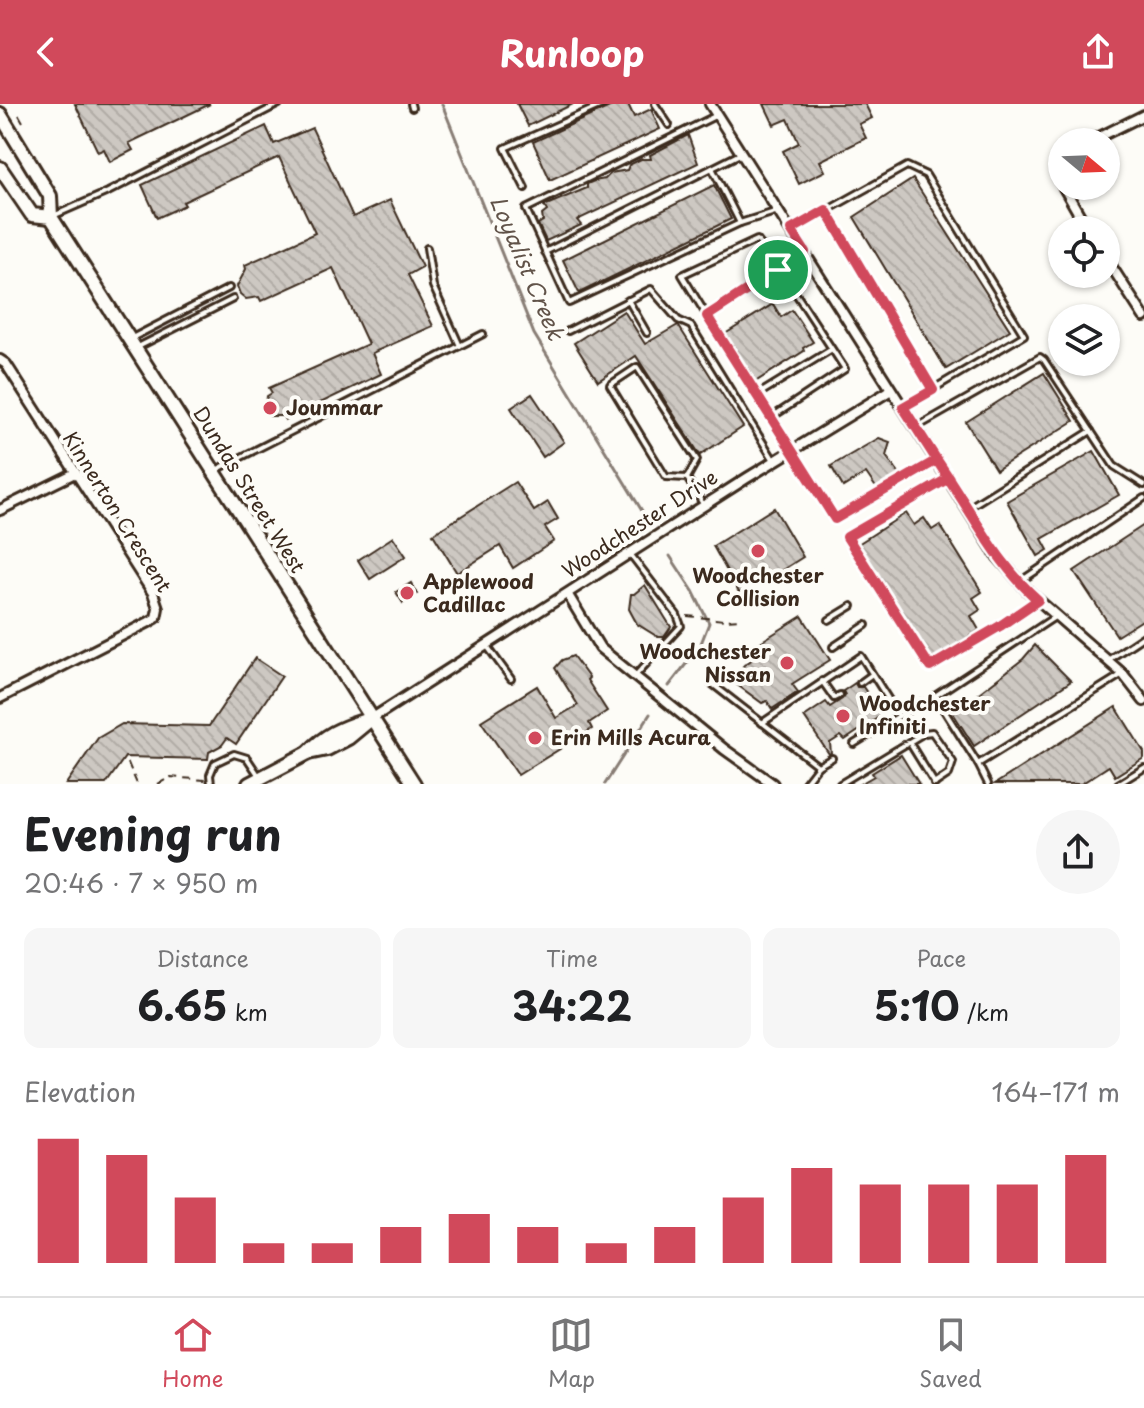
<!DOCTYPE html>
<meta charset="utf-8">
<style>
:root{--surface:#fff;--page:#f6f6f6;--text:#202124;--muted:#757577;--line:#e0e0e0;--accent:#d1495b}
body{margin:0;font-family:"Playpen Sans",sans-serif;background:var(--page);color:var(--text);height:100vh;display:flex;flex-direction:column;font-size:30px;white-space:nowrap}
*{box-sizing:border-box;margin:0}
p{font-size:26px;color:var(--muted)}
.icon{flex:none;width:44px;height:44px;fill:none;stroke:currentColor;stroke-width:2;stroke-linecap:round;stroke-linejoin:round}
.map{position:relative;height:680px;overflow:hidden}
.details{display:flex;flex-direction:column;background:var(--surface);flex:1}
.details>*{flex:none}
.needle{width:52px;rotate:109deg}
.tools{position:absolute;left:1048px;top:24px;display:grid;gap:16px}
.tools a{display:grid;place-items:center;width:72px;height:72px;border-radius:50%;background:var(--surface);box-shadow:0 2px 6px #0004;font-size:40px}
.pin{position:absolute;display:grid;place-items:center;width:68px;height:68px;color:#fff;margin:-34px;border:4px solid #fff;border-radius:50%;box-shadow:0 2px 8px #0007}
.round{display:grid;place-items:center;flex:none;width:84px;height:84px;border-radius:42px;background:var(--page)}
.summary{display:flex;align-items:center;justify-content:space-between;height:136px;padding:0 24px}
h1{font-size:44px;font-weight:700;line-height:60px}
.stats{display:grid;grid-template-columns:repeat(3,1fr);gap:12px;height:136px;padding:8px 24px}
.stats div{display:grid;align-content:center;border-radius:16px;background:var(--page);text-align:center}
.stats b{font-size:40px;font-weight:700}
.stats small{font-size:22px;font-weight:400}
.stats p{font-size:22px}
.chart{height:224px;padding:16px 24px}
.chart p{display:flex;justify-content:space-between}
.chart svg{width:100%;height:144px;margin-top:8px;stroke:var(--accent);stroke-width:6}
header{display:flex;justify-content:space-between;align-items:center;height:104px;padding:0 24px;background:var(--accent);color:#fff;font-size:36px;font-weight:700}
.dock{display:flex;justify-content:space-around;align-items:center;height:112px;border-top:2px solid var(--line);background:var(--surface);font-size:22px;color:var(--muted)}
.dock a{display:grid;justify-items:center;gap:4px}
.dock .active{color:var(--accent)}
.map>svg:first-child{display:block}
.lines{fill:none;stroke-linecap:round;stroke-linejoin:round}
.stream{stroke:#887d74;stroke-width:3}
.building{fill:url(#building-back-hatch);stroke:#3b2a1e;stroke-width:2}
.lane-casing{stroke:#3b2a1e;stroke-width:10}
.street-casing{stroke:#3b2a1e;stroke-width:14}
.secondary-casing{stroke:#3b2a1e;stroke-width:18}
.primary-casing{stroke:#3b2a1e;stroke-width:18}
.path{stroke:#3b2a1e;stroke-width:2;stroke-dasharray:8 6;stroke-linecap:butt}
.lane{stroke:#fdfcf7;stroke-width:4}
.street{stroke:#fdfcf7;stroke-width:8}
.secondary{stroke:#fdfcf7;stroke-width:12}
.primary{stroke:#fdfcf7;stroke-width:12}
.route-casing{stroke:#fff;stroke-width:16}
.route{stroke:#d1495b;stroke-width:10}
.poi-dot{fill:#d1495b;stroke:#fdfcf7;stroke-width:3}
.labels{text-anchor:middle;stroke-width:8;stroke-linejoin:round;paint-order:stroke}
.poi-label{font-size:20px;font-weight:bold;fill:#3b2a1e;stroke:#fdfcf7;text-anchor:start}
.street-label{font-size:20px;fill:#3b2a1e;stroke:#fdfcf7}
.water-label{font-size:22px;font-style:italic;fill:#615349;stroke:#fdfcf7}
</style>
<header><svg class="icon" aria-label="back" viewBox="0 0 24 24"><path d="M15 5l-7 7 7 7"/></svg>Runloop<svg class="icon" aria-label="share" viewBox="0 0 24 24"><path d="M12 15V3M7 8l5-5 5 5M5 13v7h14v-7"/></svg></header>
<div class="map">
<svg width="1144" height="680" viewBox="0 0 1144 680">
<defs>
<pattern id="building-back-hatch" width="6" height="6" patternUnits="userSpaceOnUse" patternTransform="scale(2)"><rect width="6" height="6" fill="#cdc8c2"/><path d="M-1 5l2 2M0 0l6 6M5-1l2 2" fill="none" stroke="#b1aca6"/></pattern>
</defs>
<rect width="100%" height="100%" fill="#fdfcf7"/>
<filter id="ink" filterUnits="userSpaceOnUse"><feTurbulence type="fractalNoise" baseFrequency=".0125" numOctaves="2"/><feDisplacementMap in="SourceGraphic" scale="16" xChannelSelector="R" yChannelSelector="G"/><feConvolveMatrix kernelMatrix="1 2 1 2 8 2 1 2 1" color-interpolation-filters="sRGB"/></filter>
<g filter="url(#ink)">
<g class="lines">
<g class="stream">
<polyline points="442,0 534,230 647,415"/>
<polyline points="669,582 700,542 709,519 693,487 670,452"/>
<polyline points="605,680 650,610"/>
</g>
</g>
<g class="building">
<polygon points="75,0 210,0 129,39 133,46 110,58 104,45 98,48"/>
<polygon points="517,0 573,0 528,22"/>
<polygon points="616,0 628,0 634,13 651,5 660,25 550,76 533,38"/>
<polygon points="764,0 865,0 872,14 859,20 866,34 820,57 825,67 799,80 783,47 799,39 788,15 774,21"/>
<polygon points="266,22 274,40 312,24 353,113 390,96 422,163 408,171 433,222 372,249 381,270 285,316 283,312 270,312 265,307 267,292 272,289 269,284 368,240 333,164 261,197 259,193 246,195 240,190 237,182 246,165 245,161 315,129 279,53 183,98 185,101 157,114 142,81"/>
<polygon points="688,31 698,59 577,116 581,121 546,137 538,120 543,117 542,111 547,107 544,102 587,84 587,80 594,77 605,75 611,69 627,66 629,61 641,55 651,55 650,51"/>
<polygon points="913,75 1010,226 946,265 854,113"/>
<polygon points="714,81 731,115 579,189 563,156"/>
<polygon points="773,200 781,213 792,206 813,238 803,244 804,247 755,278 725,230"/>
<polygon points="624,207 645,240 678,221 743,323 700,351 636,252 598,277 574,239"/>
<polygon points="1044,269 1074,317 996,366 966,318"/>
<polygon points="532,290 564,338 543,353 511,304"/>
<polygon points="879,334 890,338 886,352 900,371 877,385 866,369 843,383 831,362"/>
<polygon points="1094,347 1119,391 1042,435 1048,446 1038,452 1007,397"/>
<polygon points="515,378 534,407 548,398 558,415 545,423 554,437 513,464 500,442 457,469 433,430"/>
<polygon points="774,404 803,453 741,492 713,442"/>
<polygon points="906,409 914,421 924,414 932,426 940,421 982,488 973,494 980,506 971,512 979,526 931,556 858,440"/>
<polygon points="1144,421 1144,515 1117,532 1074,467"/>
<polygon points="393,433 406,452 370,475 358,456"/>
<polygon points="411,479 417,490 403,499 396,488"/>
<polygon points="645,481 671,523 664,533 658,533 637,520 629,505 631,490 634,490"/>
<polygon points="802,512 830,556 792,580 798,588 772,605 767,597 762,599 732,577 744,561 759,551 754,542"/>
<polygon points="1035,541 1071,577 974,642 953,609 1023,555"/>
<polygon points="573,552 589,574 587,576 607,607 589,619 592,625 518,671 481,617 537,582 556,614 578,601 555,564 562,556"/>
<polygon points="255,554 282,572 236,640 227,634 222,641 209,648 208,655 125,653 106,680 66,680 98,634 122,620 209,622"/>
<polygon points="855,579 857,583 863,583 882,611 845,636 841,632 830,639 831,649 829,650 804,613 826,598 830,603 842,595 845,591 843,587"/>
<polygon points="1116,603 1144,648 1144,654 1115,672 1109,662 1081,680 995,680"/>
<polygon points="901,651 919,680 860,680 874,672 872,669"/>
</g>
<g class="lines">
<defs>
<g id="lane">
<polyline points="411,0 412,4"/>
<polyline points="655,0 669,21"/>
<polyline points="715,12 526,105 569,199 740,119 778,107"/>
<polyline points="712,64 740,119"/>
<polyline points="525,84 505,44 604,0"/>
<polyline points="826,106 933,286"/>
<polyline points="53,112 108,88 279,0"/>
<polyline points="792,126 907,62 926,71 1024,231 903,303"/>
<polyline points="427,144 433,182 460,242"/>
<polyline points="545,148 740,50"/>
<polyline points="803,150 707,212 682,171 757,136 787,176 845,265 772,313 757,291 832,245"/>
<polyline points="628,196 647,229"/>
<polyline points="707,212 757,291"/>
<polyline points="568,227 651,185 678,216 691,222 775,358"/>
<polyline points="132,234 229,184"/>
<polyline points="138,243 233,195"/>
<polyline points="772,313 835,415 935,357"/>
<polyline points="917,323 1040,253 1044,256 1114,362 1144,381"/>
<polyline points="216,366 483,230"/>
<polyline points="687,374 697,356 637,263 610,281 666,373 687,374 703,400"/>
<polyline points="947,376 847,433 930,563 1000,522 1037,497"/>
<polyline points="968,404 1091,327"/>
<polyline points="631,451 677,511 681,522 635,572"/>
<polyline points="1021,477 1144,394"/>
<polyline points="1056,512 935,592 978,660 1121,571"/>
<polyline points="829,516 852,502"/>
<polyline points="487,542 511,575"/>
<polyline points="833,543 866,521"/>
<polyline points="1108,556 1144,532"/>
<polyline points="822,577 834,594 840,591"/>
<polyline points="711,579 818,662 832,654"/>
<polyline points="860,579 871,571"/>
<polyline points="762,619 861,552 899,612"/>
<polyline points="909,638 935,680"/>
<polyline points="854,640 922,598"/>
<polyline points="978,660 988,680"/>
<polyline points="211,680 210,671 215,659 234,650 247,654 259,672"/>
<polyline points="804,680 818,662"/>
<polyline points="840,680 924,629 932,628 953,658 949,670 934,680"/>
<polyline points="1118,680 1144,664"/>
</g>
<g id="street">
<polyline points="710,0 997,452 1028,487 1123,570 1144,597"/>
<polyline points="1089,38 1144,11"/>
<polyline points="1062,51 1058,52 1058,70 1062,80"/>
<polyline points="1063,82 1088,126"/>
<polyline points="1106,154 1144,213"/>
<polyline points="0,256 6,260 153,489 158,504 156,514 149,518 0,594"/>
<polyline points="0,406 75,369"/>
<polyline points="568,491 600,544 724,645 773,680"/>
<polyline points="371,615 747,374 891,286"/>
</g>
<g id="secondary">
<path d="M308,649c17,-18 33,-25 55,-32"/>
<polyline points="249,680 308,649 327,645 348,634 371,615"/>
</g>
<g id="primary">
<polyline points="0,10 50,92 51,113 414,680"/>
<polyline points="0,64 32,111 51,113"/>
</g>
</defs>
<use href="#lane" class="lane-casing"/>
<use href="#street" class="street-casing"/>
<use href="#secondary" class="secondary-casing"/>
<use href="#primary" class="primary-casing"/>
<g class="path">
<polyline points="19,11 23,18"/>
<polyline points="687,512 724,516 741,515"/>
<polyline points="128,659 137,680"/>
<polyline points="158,680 171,673 205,676"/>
</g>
<use href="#lane" class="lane"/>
<use href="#street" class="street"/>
<use href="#secondary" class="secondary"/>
<use href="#primary" class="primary"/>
</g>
</g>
<g class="lines" filter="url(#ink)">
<defs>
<path id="route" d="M778,166l-71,46 128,203 102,-59 12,18 -102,59 83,130 70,-41 38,-26c-32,-28 -52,-63 -75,-99 -20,-31 -40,-63 -60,-94l30,-17 -107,-180 -35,20 14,22 -27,18"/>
</defs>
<use href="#route" class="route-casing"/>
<use href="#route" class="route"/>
</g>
<g class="poi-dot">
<circle cx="270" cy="304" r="8"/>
<circle cx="758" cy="447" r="8"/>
<circle cx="407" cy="489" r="8"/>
<circle cx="787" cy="559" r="8"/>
<circle cx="843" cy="612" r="8"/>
<circle cx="535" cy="634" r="8"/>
</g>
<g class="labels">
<g class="poi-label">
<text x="286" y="311">Joummar</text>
<text x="758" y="479" text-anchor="middle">Woodchester<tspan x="758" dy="23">Collision</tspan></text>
<text x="423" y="485">Applewood<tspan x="423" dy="23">Cadillac</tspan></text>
<text x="771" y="555" text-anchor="end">Woodchester<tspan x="771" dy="23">Nissan</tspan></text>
<text x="859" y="607">Woodchester<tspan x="859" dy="23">Infiniti</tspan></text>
<text x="551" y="641">Erin Mills Acura</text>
</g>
<g class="street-label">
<text transform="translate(249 386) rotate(58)" y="7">Dundas Street West</text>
<text transform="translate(117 408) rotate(58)" y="7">Kinnerton Crescent</text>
<text transform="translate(640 420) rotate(-33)" y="7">Woodchester Drive</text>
</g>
<g class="water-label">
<text transform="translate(527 164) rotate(67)" y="8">Loyalist Creek</text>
</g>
</g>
</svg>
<div class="tools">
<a><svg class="needle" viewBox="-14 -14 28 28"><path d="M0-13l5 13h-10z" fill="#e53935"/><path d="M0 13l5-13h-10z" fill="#757577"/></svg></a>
<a><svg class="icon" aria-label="locate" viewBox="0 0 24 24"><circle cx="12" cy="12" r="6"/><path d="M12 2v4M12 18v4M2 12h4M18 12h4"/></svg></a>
<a><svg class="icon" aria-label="layers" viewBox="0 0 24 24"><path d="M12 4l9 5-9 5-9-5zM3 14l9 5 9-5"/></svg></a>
</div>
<div class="pin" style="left:778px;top:166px;background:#1e9e55"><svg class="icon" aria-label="arrive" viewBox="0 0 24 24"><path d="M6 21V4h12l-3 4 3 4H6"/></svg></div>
</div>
<section class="details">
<div class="summary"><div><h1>Evening run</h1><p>20:46 · 7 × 950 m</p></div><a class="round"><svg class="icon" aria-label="share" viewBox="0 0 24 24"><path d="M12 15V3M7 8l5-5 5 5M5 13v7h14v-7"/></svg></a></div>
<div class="stats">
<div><p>Distance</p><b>6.65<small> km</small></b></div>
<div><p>Time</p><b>34:22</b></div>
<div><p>Pace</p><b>5:10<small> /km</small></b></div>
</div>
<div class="chart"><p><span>Elevation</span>164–171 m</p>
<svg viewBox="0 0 160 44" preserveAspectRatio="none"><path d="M5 44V6M15 44V11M25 44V24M35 44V38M45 44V38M55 44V33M65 44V29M75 44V33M85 44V38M95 44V33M105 44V24M115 44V15M125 44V20M135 44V20M145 44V20M155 44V11"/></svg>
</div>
</section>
<nav class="dock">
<a class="active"><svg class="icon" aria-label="home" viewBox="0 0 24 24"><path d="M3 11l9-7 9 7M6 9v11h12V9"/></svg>Home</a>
<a><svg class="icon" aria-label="map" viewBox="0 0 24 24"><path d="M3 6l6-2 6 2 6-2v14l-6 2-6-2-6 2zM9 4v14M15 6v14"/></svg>Map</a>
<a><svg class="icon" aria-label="saved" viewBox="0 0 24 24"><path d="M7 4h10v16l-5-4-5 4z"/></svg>Saved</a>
</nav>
